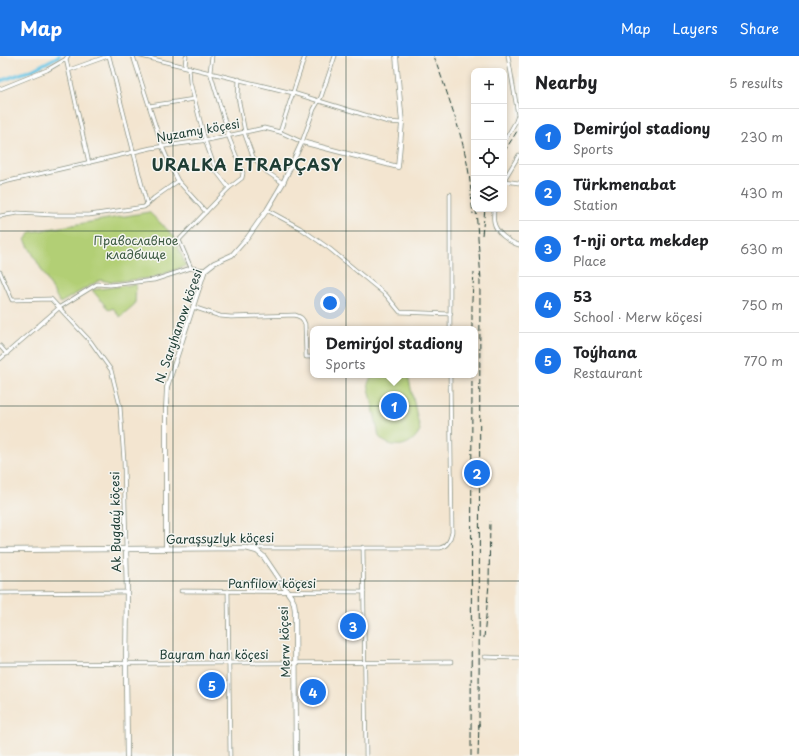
<!DOCTYPE html>
<html lang="en">
<head>
<meta charset="utf-8">
<style>
	body { margin:0; font-family:"Playpen Sans",sans-serif; background:#f2f2f2; color:#202124 }
	.controls { position:absolute; right:12px; top:12px; display:grid; overflow:hidden; border-radius:8px; box-shadow:0 2px 6px #0003 }
	.controls button { width:36px; height:36px; display:grid; place-items:center; padding:0; border:0; border-bottom:1px solid #e0e0e0; background:#fff; color:#202124; font:20px sans-serif }
	.you { position:absolute; left:330px; top:247px; width:14px; height:14px; margin:-10px; border:3px solid #fff; border-radius:50%; background:#1a73e8; box-shadow:0 0 0 6px #1a73e833 }
	.badge { display:grid; place-items:center; width:26px; height:26px; border-radius:50%; background:#1a73e8; color:#fff; font-size:13px; font-weight:700 }
	.pin { position:absolute; translate:-50% -50%; border:2px solid #fff; box-shadow:0 1px 4px #0006 }
	.popup { position:absolute; left:310px; top:270px; width:168px; height:52px; box-sizing:border-box; display:grid; place-content:center; border-radius:8px; background:#fff; filter:drop-shadow(0 1px 3px #0005); font-size:13px; white-space:nowrap; color:#757577 }
	.popup b { font-size:15px; color:#202124 }
	.popup::after { content:''; position:absolute; left:50%; top:100%; margin-left:-8px; border:8px solid transparent; border-top-color:#fff }
	.list { margin:0; padding:0; list-style:none }
	h2 { display:flex; justify-content:space-between; align-items:center; height:52px; margin:0; padding:0 16px; font-size:17px }
	h2 small { font-size:13px; font-weight:400; color:#757577 }
	.list li { display:grid; grid-template-columns:26px 1fr auto; gap:12px; align-items:center; box-sizing:border-box; height:56px; padding:0 16px; border-top:1px solid #e0e0e0 }
	.list b { display:block; font-size:15px; white-space:nowrap }
	.list p { margin:0; font-size:13px; white-space:nowrap; color:#757577 }
	.list em { font-size:13px; font-style:normal; color:#757577 }
	.icon { flex:none; width:22px; height:22px; fill:none; stroke:currentColor; stroke-width:2; stroke-linecap:round; stroke-linejoin:round }
	.map { position:relative; flex:none; width:519px; height:700px; overflow:hidden }
	header { display:flex; align-items:center; gap:24px; box-sizing:border-box; height:56px; padding:0 20px; background:#1a73e8; color:#fff }
	header strong { font-size:19px }
	nav { display:flex; gap:22px; margin-inline-start:auto; font-size:14px }
	main { display:flex }
	aside { flex:1; background:#fff }
	.map>svg:first-child { display:block }
</style>
</head>
<body>
<header>
<strong>Map</strong>
<nav><a>Map</a><a>Layers</a><a>Share</a></nav>
</header>
<main>
<div class="map">
<svg width="519" height="700" viewBox="0 0 519 700">
	<rect width="100%" height="100%" fill="#f6f6f2"/>
	<filter id="ink" filterUnits="userSpaceOnUse"><feTurbulence type="fractalNoise" baseFrequency=".025" numOctaves="2"/><feDisplacementMap in="SourceGraphic" scale="8" xChannelSelector="R" yChannelSelector="G"/><feConvolveMatrix kernelMatrix="1 2 1 2 8 2 1 2 1" color-interpolation-filters="sRGB"/></filter>
	<filter id="wash" filterUnits="userSpaceOnUse"><feTurbulence type="fractalNoise" baseFrequency=".012" numOctaves="4" result="noise"/><feDisplacementMap in="SourceGraphic" scale="16" xChannelSelector="R" yChannelSelector="G"/><feGaussianBlur stdDeviation="0.9" result="paint"/><feColorMatrix in="noise" values="0 0 0 0 0 0 0 0 0 0 0 0 0 0 0 0 0 1.4 0 .05"/><feComposite in="paint" operator="in"/></filter>
	<g filter="url(#wash)">
		<rect width="100%" height="100%" fill="#f3e5d0"/>
		<g fill="#b2cf75" stroke="#688654">
			<polygon points="149,156 174,180 186,210 152,222 110,226 100,224 60,247 25,184 31,176"/>
			<polygon points="136,228 135,248 120,261 113,252 109,254 92,234"/>
			<path d="M373,319H408L420,374C412,391 392,395 379,381L368,327Z"/>
		</g>
		<g fill="none" stroke-linecap="round" stroke-linejoin="round">
			<polyline stroke="#67c5e5" stroke-width="3.5" points="0,25 32,14 59,0"/>
		</g>
	</g>
	<g filter="url(#ink)">
		<g fill="none" stroke-linecap="round" stroke-linejoin="round">
			<defs>
				<g id="street">
					<polyline points="109,0 147,149"/>
					<polyline points="133,0 162,90 171,111 178,125 206,156"/>
					<polyline points="141,0 293,37 388,66 402,67"/>
					<polyline points="212,0 210,16 229,79"/>
					<polyline points="66,3 89,107"/>
					<polyline points="185,10 186,0"/>
					<polyline points="189,11 190,26 205,84 216,115 229,132 179,184 191,212"/>
					<polyline points="69,14 108,0"/>
					<polyline points="239,23 238,41 245,76"/>
					<polyline points="0,33 47,14 66,3 67,1 68,0"/>
					<polyline points="149,50 194,43"/>
					<polyline points="244,76 253,101 267,116 283,127"/>
					<polyline points="280,76 305,0"/>
					<polyline points="228,79 243,117 242,122 229,132"/>
					<polyline points="504,86 516,65 518,59 508,0"/>
					<polyline points="504,124 519,99"/>
					<polyline points="504,125 519,127"/>
					<polyline points="0,127 151,92 208,84 264,72 280,76 302,86 314,53 321,41 335,0"/>
					<path d="M494,153C494,157 493,162 494,166C496,177 509,186 519,189"/>
					<polyline points="267,154 300,172 330,193 386,239 400,256 451,258"/>
					<polyline points="0,160 18,157 53,159 89,159 144,151 154,142 178,125"/>
					<polyline points="0,216 12,244 51,243 91,286 111,314 120,350 124,405 126,493"/>
					<path d="M193,251L220,260L231,261L295,259C301,261 303,262 305,268L306,301H313"/>
					<polyline points="450,273 450,138"/>
					<polyline points="0,290 7,298"/>
					<polyline points="0,303 60,251 97,228 110,229 154,224 191,212 205,214"/>
					<polyline points="363,491 366,700"/>
					<path d="M249,492H440C448,490 450,484 452,476L450,319"/>
					<polyline points="181,535 364,536"/>
					<polyline points="228,535 230,700"/>
					<polyline points="0,537 127,536"/>
					<polyline points="485,601 519,602"/>
					<polyline points="0,608 451,606"/>
				</g>
				<polyline id="secondary" points="166,493 166,351 167,331 205,214 214,207 232,199 248,181 267,154 283,127 302,86 398,111 402,67 396,0"/>
				<g id="primary">
					<polyline points="126,493 127,536 126,612 127,700"/>
					<polyline points="0,494 246,492 257,495 264,501 291,541 294,547 295,554 296,700"/>
				</g>
			</defs>
			<use href="#street" stroke="#899182" stroke-width="4.5"/>
			<use href="#secondary" stroke="#899182" stroke-width="5.5"/>
			<use href="#primary" stroke="#899182" stroke-width="6"/>
			<use href="#street" stroke="#fff" stroke-width="3"/>
			<use href="#secondary" stroke="#fff" stroke-width="4"/>
			<use href="#primary" stroke="#fff" stroke-width="4.5"/>
			<g stroke="#1f3d34" stroke-width="1" stroke-dasharray="6 3" stroke-linecap="butt">
				<path d="M434,0C447,37 461,74 468,112C471,128 471,143 473,158"/>
				<polyline points="504,96 519,72"/>
				<polyline points="476,153 481,224"/>
				<polyline points="482,179 485,153"/>
				<polyline points="472,273 472,243 474,217"/>
				<polyline points="484,582 489,528 490,465"/>
				<polyline points="479,671 480,218"/>
				<polyline points="471,700 472,319"/>
				<polyline points="478,700 479,666"/>
			</g>
		</g>
	</g>
	<path fill="none" stroke="#1f3d34" stroke-width="1" stroke-opacity="0.55" d="M173,0V700M346,0V700M0,175H519M0,350H519M0,525H519"/>
	<g text-anchor="middle" dominant-baseline="central" stroke-width="3" stroke-linejoin="round" paint-order="stroke">
		<g font-size="12" fill="#1f3d34" stroke="#f6f6f2">
			<text transform="translate(198 74) rotate(-10)">Nyzamy köçesi</text>
			<text transform="translate(178 270) rotate(-71)">N. Saryhanow köçesi</text>
			<text transform="translate(115 466) rotate(-91)">Ak Bugdaý köçesi</text>
			<text transform="translate(220 482) rotate(-1)">Garaşsyzlyk köçesi</text>
			<text x="272" y="527">Panfilow köçesi</text>
			<text transform="translate(284 586) rotate(-92)">Merw köçesi</text>
			<text x="214" y="598">Bayram han köçesi</text>
		</g>
		<g font-size="12" fill="#3c5a41" stroke="#f6f6f2">
			<text x="136" y="184">Православное<tspan x="136" dy="14">кладбище</tspan></text>
		</g>
		<g font-size="16" font-weight="bold" letter-spacing="1" fill="#1f3d34" stroke="#f6f6f2">
			<text x="247" y="108">URALKA ETRAPÇASY</text>
		</g>
	</g>
</svg>
<div class="controls">
<button>+</button>
<button>−</button>
<button><svg class="icon" aria-label="locate" viewBox="0 0 24 24"><circle cx="12" cy="12" r="6"/><path d="M12 2v4M12 18v4M2 12h4M18 12h4"/></svg></button>
<button><svg class="icon" aria-label="layers" viewBox="0 0 24 24"><path d="M12 4l9 5-9 5-9-5zM3 14l9 5 9-5"/></svg></button>
</div>
<div class="you"></div>
<div class="pin badge" style="left:394px;top:350px">1</div>
<div class="popup"><b>Demirýol stadiony</b>Sports</div>
<div class="pin badge" style="left:477px;top:417px">2</div>
<div class="pin badge" style="left:353px;top:570px">3</div>
<div class="pin badge" style="left:313px;top:636px">4</div>
<div class="pin badge" style="left:212px;top:629px">5</div>
</div>
<aside>
<h2>Nearby<small>5 results</small></h2>
<ul class="list">
<li><span class="badge">1</span><div><b>Demirýol stadiony</b><p>Sports</p></div><em>230 m</em></li>
<li><span class="badge">2</span><div><b>Türkmenabat</b><p>Station</p></div><em>430 m</em></li>
<li><span class="badge">3</span><div><b>1-nji orta mekdep</b><p>Place</p></div><em>630 m</em></li>
<li><span class="badge">4</span><div><b>53</b><p>School · Merw köçesi</p></div><em>750 m</em></li>
<li><span class="badge">5</span><div><b>Toýhana</b><p>Restaurant</p></div><em>770 m</em></li>
</ul>
</aside>
</main>
</body>
</html>
